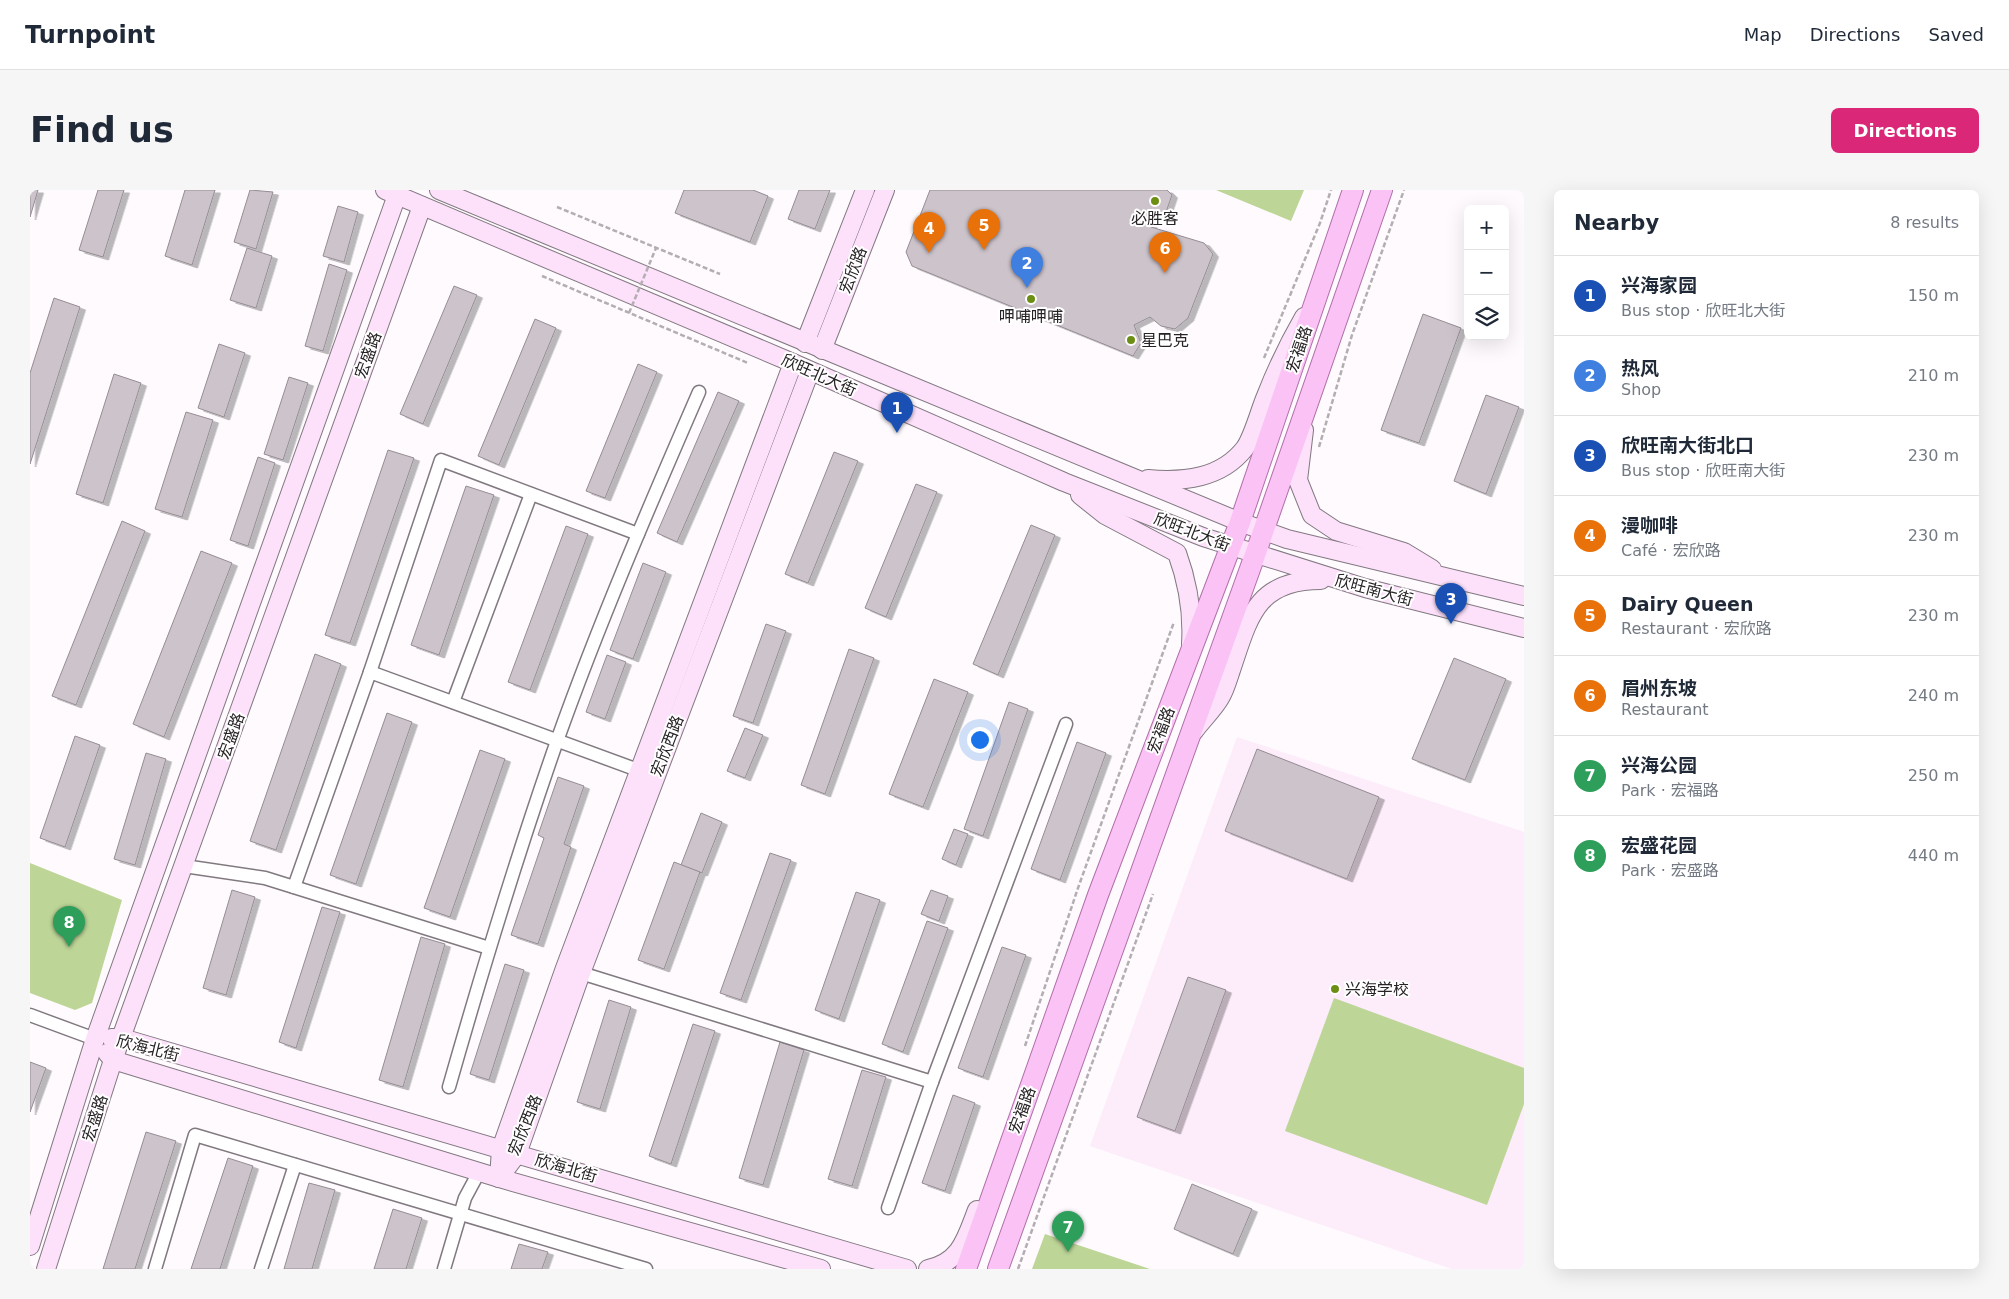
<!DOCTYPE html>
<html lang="en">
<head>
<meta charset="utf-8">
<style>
	body { margin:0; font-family:"DejaVu Sans","Noto Sans SC",sans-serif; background:#f6f6f7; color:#1f2937 }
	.controls { position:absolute; right:15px; top:15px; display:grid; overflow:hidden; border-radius:8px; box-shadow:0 5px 20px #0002 }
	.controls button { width:45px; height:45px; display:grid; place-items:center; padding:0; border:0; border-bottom:1px solid #e0e1e3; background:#fff; color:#1f2937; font:25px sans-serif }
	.you { position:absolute; left:949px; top:549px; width:18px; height:18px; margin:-12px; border:4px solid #fff; border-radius:50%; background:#1a73e8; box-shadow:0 0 0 8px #1a73e833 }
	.badge { display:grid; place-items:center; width:32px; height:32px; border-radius:50%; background:#db2777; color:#fff; font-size:16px; font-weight:700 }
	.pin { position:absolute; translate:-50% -41px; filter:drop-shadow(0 1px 2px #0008) }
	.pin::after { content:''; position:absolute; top:26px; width:18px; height:15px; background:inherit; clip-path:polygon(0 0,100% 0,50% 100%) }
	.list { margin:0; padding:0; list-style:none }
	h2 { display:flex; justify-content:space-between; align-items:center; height:65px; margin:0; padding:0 20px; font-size:21px }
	h2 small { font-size:16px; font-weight:400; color:#747a83 }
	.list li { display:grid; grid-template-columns:32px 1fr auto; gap:15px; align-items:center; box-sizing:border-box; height:80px; padding:0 20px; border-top:1px solid #e0e1e3 }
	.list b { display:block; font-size:19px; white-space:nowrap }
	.list p { margin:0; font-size:16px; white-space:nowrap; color:#747a83 }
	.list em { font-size:16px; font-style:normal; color:#747a83 }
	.icon { flex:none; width:28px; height:28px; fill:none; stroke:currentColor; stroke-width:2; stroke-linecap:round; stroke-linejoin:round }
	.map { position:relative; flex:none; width:1494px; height:1079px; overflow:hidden; border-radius:8px }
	header { display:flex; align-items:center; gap:30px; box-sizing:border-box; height:70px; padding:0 25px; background:#fff; border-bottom:1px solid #e0e1e3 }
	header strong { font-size:24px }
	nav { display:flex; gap:28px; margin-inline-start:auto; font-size:18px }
	.intro { display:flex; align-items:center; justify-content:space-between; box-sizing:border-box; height:120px; padding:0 30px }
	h1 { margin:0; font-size:35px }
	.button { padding:12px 22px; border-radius:8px; background:#db2777; color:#fff; font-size:18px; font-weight:700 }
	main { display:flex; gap:30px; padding:0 30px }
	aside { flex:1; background:#fff; border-radius:8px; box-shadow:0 5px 20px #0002 }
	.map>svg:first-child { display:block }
</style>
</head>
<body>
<header>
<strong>Turnpoint</strong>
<nav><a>Map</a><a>Directions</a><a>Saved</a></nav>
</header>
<div class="intro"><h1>Find us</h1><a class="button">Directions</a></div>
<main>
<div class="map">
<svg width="1494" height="1079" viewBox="0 0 1494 1079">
	<defs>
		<filter id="shadow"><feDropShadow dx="5.5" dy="3" stdDeviation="0" flood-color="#0004"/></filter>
	</defs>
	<rect width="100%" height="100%" fill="#fefafd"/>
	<polygon fill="#fdecfa" points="1207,547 1494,642 1494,1079 1422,1079 1060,956"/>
	<g fill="#bdd597">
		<polygon points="1186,0 1274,0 1261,31"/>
		<polygon points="0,673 92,710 62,813 45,820 0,803"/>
		<polygon points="1304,808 1494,878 1494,914 1457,1015 1255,941"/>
		<polygon points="1015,1044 1120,1079 1002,1079"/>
	</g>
	<g fill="#cdc3cb" stroke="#958c94" filter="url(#shadow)">
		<polygon points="0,0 8,0 0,27"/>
		<polygon points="68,0 94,0 73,67 49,60"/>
		<polygon points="155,0 185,0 162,75 135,66"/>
		<polygon points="220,0 243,2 226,59 204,52"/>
		<polygon points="654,0 723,0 738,6 720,52 645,23"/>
		<polygon points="769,0 800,0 785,39 758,29"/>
		<polygon points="900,0 1137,0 1142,5 1135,25 1121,31 1121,37 1174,53 1183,64 1158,128 1145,139 1131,136 1120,127 1104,135 1111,153 1103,166 882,76 876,62"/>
		<polygon points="308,16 328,22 314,72 293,66"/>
		<polygon points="217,58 242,66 226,118 200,110"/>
		<polygon points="299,74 317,80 293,161 275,156"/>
		<polygon points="424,96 447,105 393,234 370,224"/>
		<polygon points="24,108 50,117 0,274 0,183"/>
		<polygon points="1393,124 1431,138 1389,253 1351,240"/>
		<polygon points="505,129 526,138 469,275 448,266"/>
		<polygon points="189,154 215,163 194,227 168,218"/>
		<polygon points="608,174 627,182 575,308 556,301"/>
		<polygon points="84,184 111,193 73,313 46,304"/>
		<polygon points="259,187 278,193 253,270 234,264"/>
		<polygon points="688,202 709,211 647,352 627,343"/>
		<polygon points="1456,205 1489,217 1456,304 1424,291"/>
		<polygon points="156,222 183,230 152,327 125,319"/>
		<polygon points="358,260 384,268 320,453 295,445"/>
		<polygon points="804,262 828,271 778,393 755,384"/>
		<polygon points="228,267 245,273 218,356 200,350"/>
		<polygon points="886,294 907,302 856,427 835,418"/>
		<polygon points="436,296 464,305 409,465 381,455"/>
		<polygon points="92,331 115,341 46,515 22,506"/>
		<polygon points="1001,335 1025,345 968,485 943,474"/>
		<polygon points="536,336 558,344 500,500 478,492"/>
		<polygon points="171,361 202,373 134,547 103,534"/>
		<polygon points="613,373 636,382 603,469 580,460"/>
		<polygon points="736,434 756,441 723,533 703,526"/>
		<polygon points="819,459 844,468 795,604 771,595"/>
		<polygon points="285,464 311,474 246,660 220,651"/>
		<polygon points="577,465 596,472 575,529 556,522"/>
		<polygon points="1424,468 1476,489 1435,590 1382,569"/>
		<polygon points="904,489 938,502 893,617 859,604"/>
		<polygon points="979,512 998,519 953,646 934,639"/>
		<polygon points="357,523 382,532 326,694 300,685"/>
		<polygon points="715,538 733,545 715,588 697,581"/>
		<polygon points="45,546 70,555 35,657 10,648"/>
		<polygon points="1047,552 1076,563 1030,690 1001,679"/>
		<polygon points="1227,559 1349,607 1317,689 1195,641"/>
		<polygon points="450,560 475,569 420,727 394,718"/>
		<polygon points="116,563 136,569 105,675 84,669"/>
		<polygon points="528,587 554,596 534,654 541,657 508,754 481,745 514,648 508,645"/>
		<polygon points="671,623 692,632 672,683 651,675"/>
		<polygon points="924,639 938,644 926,675 912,669"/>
		<polygon points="740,663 761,670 711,810 690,803"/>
		<polygon points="644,672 670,682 634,779 608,770"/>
		<polygon points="202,700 225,707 196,805 173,798"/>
		<polygon points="901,700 918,706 909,731 891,724"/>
		<polygon points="826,702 850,710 809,829 785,820"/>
		<polygon points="292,717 310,722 266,858 249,852"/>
		<polygon points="897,731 918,738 873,862 852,854"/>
		<polygon points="391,747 415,754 373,897 349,890"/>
		<polygon points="972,757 996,765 953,887 928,878"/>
		<polygon points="475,774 494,780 459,890 440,884"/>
		<polygon points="1158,787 1196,800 1145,941 1107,927"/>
		<polygon points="579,810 601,817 570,919 547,912"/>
		<polygon points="663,834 685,841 641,974 619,966"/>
		<polygon points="750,852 774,860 733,995 709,988"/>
		<polygon points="0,872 16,878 0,922"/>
		<polygon points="832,880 856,887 822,996 798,989"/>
		<polygon points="923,905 945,913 915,1001 892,993"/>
		<polygon points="116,942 146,951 105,1079 73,1079"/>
		<polygon points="198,968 223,976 190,1079 161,1079"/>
		<polygon points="279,993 305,1000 282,1079 254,1079"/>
		<polygon points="1162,994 1222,1019 1203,1064 1144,1039"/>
		<polygon points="363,1019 392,1028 376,1079 344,1079"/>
		<polygon points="489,1054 518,1062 512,1079 481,1079"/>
	</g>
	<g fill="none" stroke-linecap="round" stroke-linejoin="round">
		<defs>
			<g id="street">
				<polyline points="340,482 411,270 608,344"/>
				<polyline points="423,512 501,304"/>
				<polyline points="154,676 235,688 459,758"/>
				<polyline points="264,697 340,482 616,583"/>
				<polyline points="551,783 902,892 1036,534"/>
				<polyline points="0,825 65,849"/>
				<path d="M419,897C452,781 487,665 527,551C569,433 619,317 669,202"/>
				<polyline points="858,1018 902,892"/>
				<polyline points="125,1079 165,945 616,1079"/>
				<polyline points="231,1079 265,975"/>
				<polyline points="414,1079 435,1008 449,982"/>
			</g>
			<g id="secondary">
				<polyline points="355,0 763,173 1034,292 1173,347 1335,398 1494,438"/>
				<polyline points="409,0 1210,332 1257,349 1494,406"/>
				<polyline points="775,153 835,0"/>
				<polyline points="792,160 855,0"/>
				<polyline points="1274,240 1268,290 1282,325 1306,341 1374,362 1402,379"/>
				<path d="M1118,289C1153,292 1191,289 1215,258C1223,247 1230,220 1236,206C1247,178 1259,153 1274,127"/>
				<path d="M1050,305L1075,325L1147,363C1158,393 1163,422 1161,454"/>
				<path d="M1164,541C1172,530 1183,520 1190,508C1195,500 1198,489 1201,480C1219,427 1226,390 1291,390"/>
				<polyline points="81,848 92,848 877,1079"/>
				<polyline points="77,863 83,870 469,988 791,1079"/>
				<polyline points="469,988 471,959 535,778 763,173"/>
				<polyline points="469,988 487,964 551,783 780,181"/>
				<polyline points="0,1056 65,849 367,5"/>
				<polyline points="16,1079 83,870 392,16"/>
				<path d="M898,1079C931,1072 936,1048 947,1020"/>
			</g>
			<g id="primary">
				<polyline points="936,1079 1068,705 1210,332 1323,0"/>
				<polyline points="968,1079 1225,365 1352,0"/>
			</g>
		</defs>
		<use href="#street" stroke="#817980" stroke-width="15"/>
		<use href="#secondary" stroke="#817980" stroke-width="20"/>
		<use href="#primary" stroke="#af70a9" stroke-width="22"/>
		<g stroke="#b2aeb1" stroke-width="2.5" stroke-dasharray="5 2.5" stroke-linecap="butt">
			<polyline points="527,17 690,84"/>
			<polyline points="512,86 718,173"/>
			<polyline points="1234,168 1290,33 1301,0"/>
			<polyline points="1289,257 1322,145 1374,0"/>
			<polyline points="995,856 1048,698 1144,432"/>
			<polyline points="988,1079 1123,704"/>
		</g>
		<use href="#street" stroke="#fff" stroke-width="12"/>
		<use href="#secondary" stroke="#fde0fa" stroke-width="18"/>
		<use href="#primary" stroke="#fbc2f5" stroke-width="20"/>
		<polyline stroke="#b2aeb1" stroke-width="2.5" stroke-dasharray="5 2.5" stroke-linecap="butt" points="599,123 626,58"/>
	</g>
	<g fill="#6c8e14" stroke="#fff" stroke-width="2">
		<circle cx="1125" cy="11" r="5"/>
		<circle cx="1001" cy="109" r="5"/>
		<circle cx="1101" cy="150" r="5"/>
		<circle cx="1305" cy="799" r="5"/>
	</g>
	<g text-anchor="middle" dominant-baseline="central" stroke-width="4" stroke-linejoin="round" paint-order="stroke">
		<g font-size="16" fill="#272326" stroke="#fff">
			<text x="1125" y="28">必胜客</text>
			<text x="1001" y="126">呷哺呷哺</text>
			<text x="1111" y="150" text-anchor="start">星巴克</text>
			<text x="1315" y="799" text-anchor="start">兴海学校</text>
		</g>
		<g font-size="16" fill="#272326" stroke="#fff">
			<text transform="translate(823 80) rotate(-69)">宏欣路</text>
			<text transform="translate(1269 159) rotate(-71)">宏福路</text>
			<text transform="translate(338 165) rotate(-70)">宏盛路</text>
			<text transform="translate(789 185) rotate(24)">欣旺北大街</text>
			<text transform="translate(1162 342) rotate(21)">欣旺北大街</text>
			<text transform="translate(1344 400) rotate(15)">欣旺南大街</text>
			<text transform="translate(1131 540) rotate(-69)">宏福路</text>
			<text transform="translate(201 546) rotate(-70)">宏盛路</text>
			<text transform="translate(637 556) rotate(-69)">宏欣西路</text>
			<text transform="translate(118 858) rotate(14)">欣海北街</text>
			<text transform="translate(992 920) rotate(-70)">宏福路</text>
			<text transform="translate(65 928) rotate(-72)">宏盛路</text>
			<text transform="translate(495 935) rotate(-68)">宏欣西路</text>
			<text transform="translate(536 978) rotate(16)">欣海北街</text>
		</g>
	</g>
</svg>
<div class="controls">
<button>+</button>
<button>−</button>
<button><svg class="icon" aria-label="layers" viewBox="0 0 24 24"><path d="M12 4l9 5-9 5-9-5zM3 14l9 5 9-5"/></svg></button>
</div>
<div class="you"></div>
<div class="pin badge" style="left:867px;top:243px;background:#1a4fb4">1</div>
<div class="pin badge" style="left:997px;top:98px;background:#3f7fe0">2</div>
<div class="pin badge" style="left:1421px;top:434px;background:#1a4fb4">3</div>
<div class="pin badge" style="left:899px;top:63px;background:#e8710a">4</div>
<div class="pin badge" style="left:954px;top:60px;background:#e8710a">5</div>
<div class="pin badge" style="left:1135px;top:83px;background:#e8710a">6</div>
<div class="pin badge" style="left:1038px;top:1062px;background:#2e9e5b">7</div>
<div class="pin badge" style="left:39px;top:757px;background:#2e9e5b">8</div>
</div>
<aside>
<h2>Nearby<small>8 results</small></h2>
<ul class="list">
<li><span class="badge" style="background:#1a4fb4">1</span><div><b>兴海家园</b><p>Bus stop · 欣旺北大街</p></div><em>150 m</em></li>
<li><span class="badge" style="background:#3f7fe0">2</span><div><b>热风</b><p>Shop</p></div><em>210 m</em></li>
<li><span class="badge" style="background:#1a4fb4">3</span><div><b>欣旺南大街北口</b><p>Bus stop · 欣旺南大街</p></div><em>230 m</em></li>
<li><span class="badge" style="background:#e8710a">4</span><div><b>漫咖啡</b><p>Café · 宏欣路</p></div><em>230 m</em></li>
<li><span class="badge" style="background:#e8710a">5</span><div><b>Dairy Queen</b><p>Restaurant · 宏欣路</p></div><em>230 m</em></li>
<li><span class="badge" style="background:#e8710a">6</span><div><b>眉州东坡</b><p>Restaurant</p></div><em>240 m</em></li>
<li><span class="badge" style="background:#2e9e5b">7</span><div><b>兴海公园</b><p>Park · 宏福路</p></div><em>250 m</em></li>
<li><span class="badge" style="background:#2e9e5b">8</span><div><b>宏盛花园</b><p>Park · 宏盛路</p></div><em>440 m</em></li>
</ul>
</aside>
</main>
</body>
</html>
